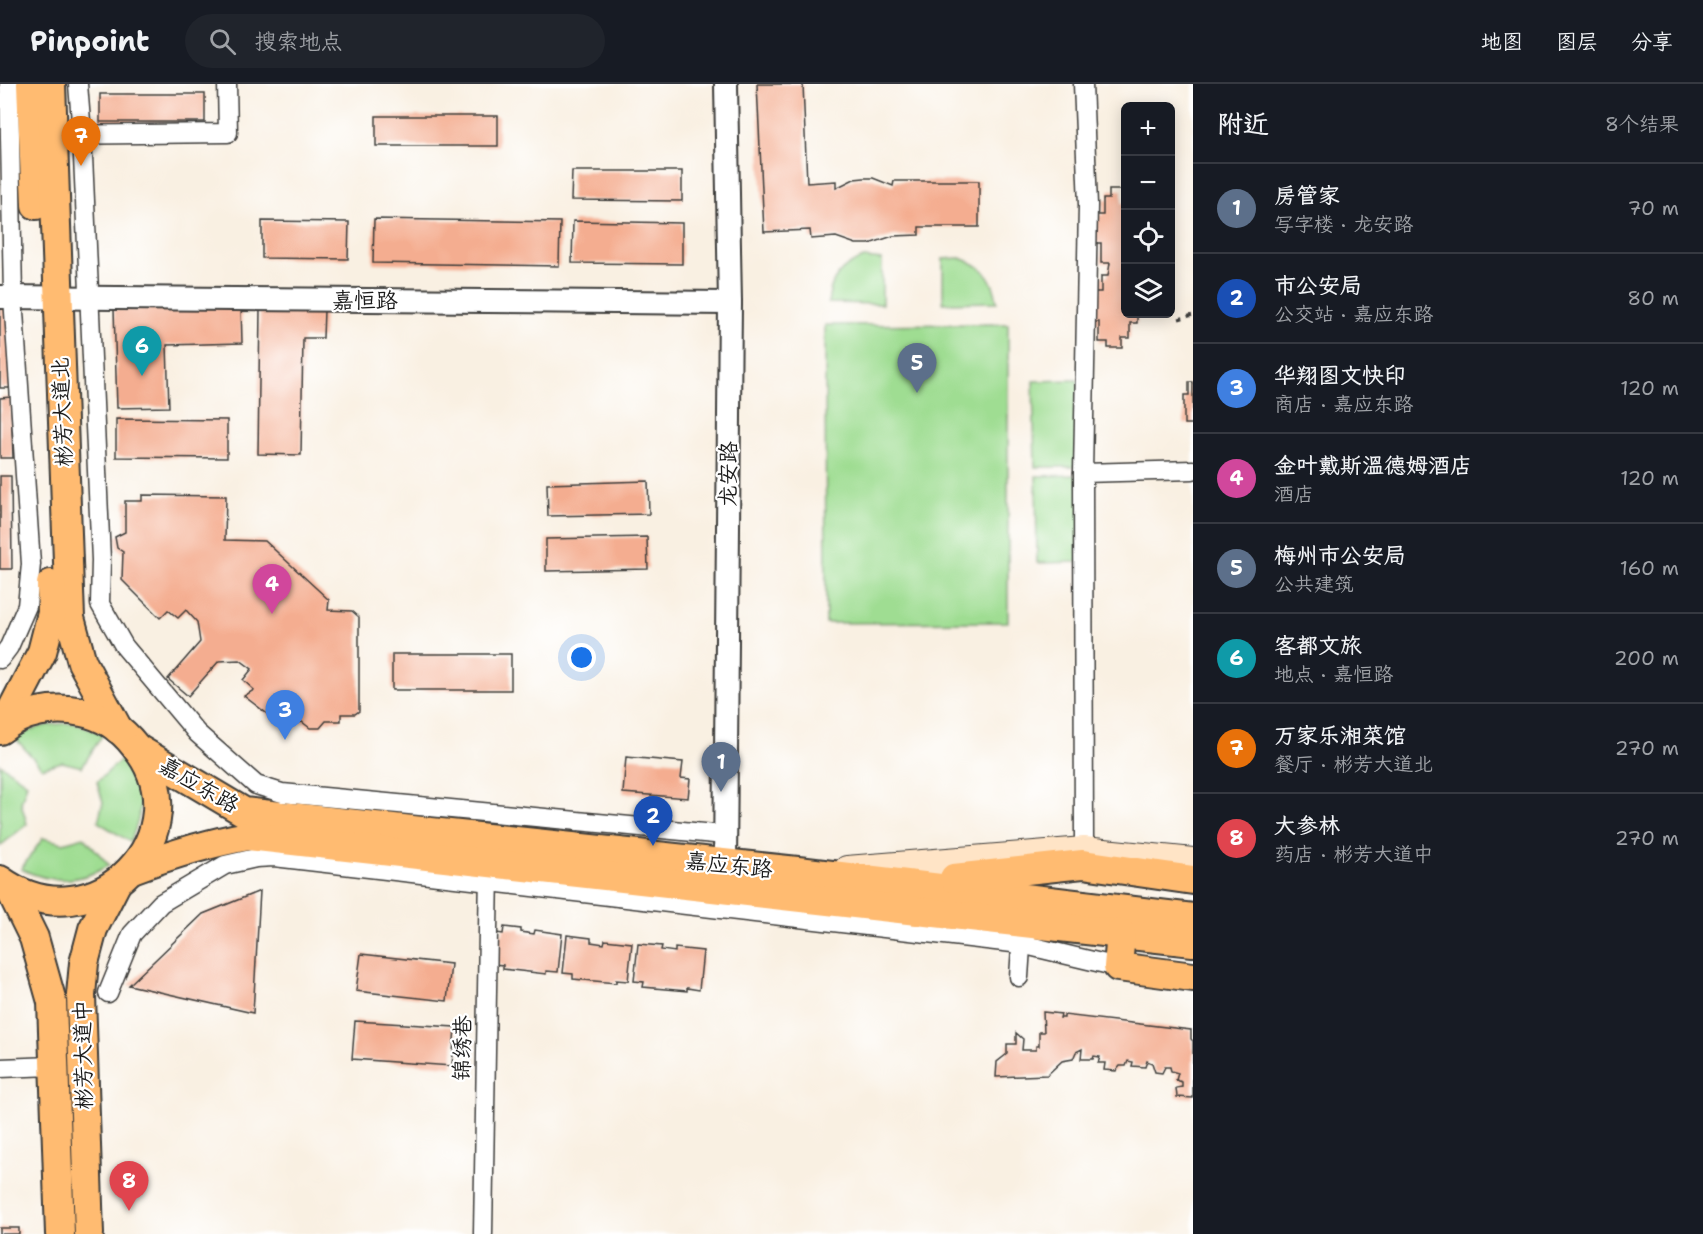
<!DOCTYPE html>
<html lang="zh">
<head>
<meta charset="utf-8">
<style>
	body { margin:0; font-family:"Shantell Sans","LXGW WenKai TC",sans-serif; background:#20242c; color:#f1f3f6 }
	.controls { position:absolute; right:18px; top:18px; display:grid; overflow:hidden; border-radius:9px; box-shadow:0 3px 15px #0003 }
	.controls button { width:54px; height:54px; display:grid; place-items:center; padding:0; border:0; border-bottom:2px solid #363941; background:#171b24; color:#f1f3f6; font:30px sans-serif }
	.you { position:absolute; left:582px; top:574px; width:21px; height:21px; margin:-15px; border:4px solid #fff; border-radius:50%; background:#1a73e8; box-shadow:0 0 0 9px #1a73e833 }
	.badge { display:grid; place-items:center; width:39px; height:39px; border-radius:50%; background:#d690ce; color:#fff; font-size:20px; font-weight:700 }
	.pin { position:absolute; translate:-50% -50px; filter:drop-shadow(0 2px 3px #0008) }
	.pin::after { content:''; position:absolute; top:32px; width:21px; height:18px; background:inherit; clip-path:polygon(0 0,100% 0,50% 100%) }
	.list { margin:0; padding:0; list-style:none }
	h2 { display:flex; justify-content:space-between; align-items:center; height:78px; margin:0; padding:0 24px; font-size:26px }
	h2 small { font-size:20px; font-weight:400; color:#9ea1a6 }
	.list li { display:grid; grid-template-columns:39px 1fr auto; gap:18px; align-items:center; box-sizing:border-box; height:90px; padding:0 24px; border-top:2px solid #363941 }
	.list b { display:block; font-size:22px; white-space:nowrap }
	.list p { margin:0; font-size:20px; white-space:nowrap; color:#9ea1a6 }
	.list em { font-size:20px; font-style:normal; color:#9ea1a6 }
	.icon { flex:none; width:33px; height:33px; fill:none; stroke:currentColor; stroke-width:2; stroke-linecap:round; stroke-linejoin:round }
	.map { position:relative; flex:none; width:1193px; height:1150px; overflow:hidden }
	header { display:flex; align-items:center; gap:36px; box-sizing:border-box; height:84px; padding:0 30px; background:#171b24; border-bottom:2px solid #363941 }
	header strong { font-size:28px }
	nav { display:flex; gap:33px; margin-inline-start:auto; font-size:21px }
	.search { width:420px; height:54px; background:#20242c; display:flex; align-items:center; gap:15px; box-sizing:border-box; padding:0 21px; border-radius:33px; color:#9ea1a6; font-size:22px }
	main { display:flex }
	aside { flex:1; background:#171b24 }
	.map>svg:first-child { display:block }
</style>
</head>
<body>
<header>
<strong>Pinpoint</strong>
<div class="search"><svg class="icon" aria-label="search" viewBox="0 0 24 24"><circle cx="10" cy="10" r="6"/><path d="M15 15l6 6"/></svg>搜索地点</div>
<nav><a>地图</a><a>图层</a><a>分享</a></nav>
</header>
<main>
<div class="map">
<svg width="1193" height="1150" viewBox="0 0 1193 1150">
	<rect width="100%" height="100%" fill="#fff"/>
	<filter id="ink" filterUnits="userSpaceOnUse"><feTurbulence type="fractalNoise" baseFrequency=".0167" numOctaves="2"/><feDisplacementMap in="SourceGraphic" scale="12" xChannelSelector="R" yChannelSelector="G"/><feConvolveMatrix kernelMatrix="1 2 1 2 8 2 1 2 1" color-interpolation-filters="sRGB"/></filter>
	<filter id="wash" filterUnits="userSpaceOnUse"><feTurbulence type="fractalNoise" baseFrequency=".008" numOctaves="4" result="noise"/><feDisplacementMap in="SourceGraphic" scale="24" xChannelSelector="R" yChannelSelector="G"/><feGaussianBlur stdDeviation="1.35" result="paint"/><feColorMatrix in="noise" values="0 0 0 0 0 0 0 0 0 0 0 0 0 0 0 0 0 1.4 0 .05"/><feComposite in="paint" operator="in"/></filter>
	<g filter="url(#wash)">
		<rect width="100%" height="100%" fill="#f9f0e2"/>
		<g fill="#9fdd92" stroke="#5e7c57" stroke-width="1.5">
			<path d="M864,174L882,176V220L828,219C830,195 841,182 864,174Z"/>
			<path d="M960,174C983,181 994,194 997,218L943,219V175Z"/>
			<polygon points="1008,240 1008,538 826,539 825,241"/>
			<polygon points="1078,296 1080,383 1035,383 1033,297"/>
			<polygon points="1081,391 1083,478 1037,479 1036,392"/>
			<path d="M74,639L103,650L82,683L62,678L42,684L15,654C37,641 50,640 74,639Z"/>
			<path d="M126,671C144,702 145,725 130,758L98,738L103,718L97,698Z"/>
			<polygon points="0,680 27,699 21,719 27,740 0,762"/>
			<path d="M84,753L109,781C80,799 52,800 21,785L43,754L63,759Z"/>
		</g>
		<g id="blocks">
			<g fill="#f4ad90">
				<polygon points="757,0 803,0 807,99 836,97 836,104 854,95 864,94 873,94 893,102 894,97 979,97 979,143 919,143 919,151 893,152 869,160 856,160 836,153 811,155 810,146 764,148"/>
				<rect x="100" y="10" width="105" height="28"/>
				<rect x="376" y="32" width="122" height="30"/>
				<polygon points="572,87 682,87 682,117 571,116"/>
				<polygon points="1109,106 1122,106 1122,119 1126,119 1126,203 1124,203 1126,230 1137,230 1137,239 1130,239 1130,254 1122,254 1122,264 1108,264 1108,258 1099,258 1099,238 1092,238 1093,208 1101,208 1101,192 1108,192 1110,179 1101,179 1101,159 1094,159 1095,131 1103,131 1103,115 1109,115"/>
				<polygon points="374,135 560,138 559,182 373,179"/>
				<polygon points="262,137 349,138 348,175 262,174"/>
				<polygon points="573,137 682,139 682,180 572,179"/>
				<polygon points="0,220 11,220 12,304 0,304"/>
				<polygon points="241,222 242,259 167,261 169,323 117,324 114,225"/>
				<polygon points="260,225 324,226 323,254 303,254 301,371 258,370"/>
				<polygon points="1189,298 1193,298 1193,340 1184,340 1184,311 1189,311"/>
				<polygon points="11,313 13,374 0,374 0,314"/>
				<polygon points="116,335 227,336 227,374 116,373"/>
				<polygon points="0,392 11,392 12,485 0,485"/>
				<polygon points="648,397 649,430 548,432 547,400"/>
				<polygon points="142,411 226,412 225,456 265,457 329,516 328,526 352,527 359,533 359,627 355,630 341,630 341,637 326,637 320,644 310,644 302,638 279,639 244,612 254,606 243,596 252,585 240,576 219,577 188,612 168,595 200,558 197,538 186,526 178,534 168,526 160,534 122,496 123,468 117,464 115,453 125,448 125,417 142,417"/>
				<polygon points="647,453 648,485 546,487 546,455"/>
				<rect x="392" y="570" width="119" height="36"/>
				<polygon points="626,673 683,678 681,694 690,695 688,714 623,709"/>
				<polygon points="260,807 253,929 129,901 203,830"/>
				<polygon points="504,843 521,845 521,848 534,850 535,846 562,850 558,888 546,887 546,890 503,885 503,881 493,880 497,849 503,850"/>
				<polygon points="567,851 591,854 591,858 604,860 605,856 632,859 628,897 616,896 616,899 573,895 573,890 563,889"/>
				<polygon points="638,860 662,862 661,866 675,868 675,864 703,867 699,906 687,904 687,907 643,903 644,898 634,897"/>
				<polygon points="361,870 451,880 447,917 356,907"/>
				<polygon points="1043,928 1061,930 1060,934 1064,934 1064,931 1191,946 1191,955 1193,957 1193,1014 1177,1013 1176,1004 1182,1003 1182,998 1176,996 1178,989 1171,987 1170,983 1165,983 1162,989 1155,988 1152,979 1147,977 1145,983 1132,982 1133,978 1128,977 1126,982 1120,982 1116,987 1104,986 1105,979 1098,979 1100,973 1094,972 1093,975 1081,975 1082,965 1076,968 1073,975 1062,977 1047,991 996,993 997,978 1007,970 1007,960 1016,960 1016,949 1023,955 1022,966 1036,966 1036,962 1039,962 1039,948 1044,948"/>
				<polygon points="355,937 455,943 452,982 352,975"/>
				<rect x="0" y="1144" width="19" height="6"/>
			</g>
		</g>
	</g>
	<g filter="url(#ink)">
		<use href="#blocks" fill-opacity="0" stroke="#3d3c3a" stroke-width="1.5"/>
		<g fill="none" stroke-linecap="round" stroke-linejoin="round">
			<defs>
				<g id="minor">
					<polyline points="78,0 82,50 101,476 100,520 124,562 197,649 256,701 282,709 725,751"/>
					<polyline points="1083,0 1088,121 1083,389 1084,766"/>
					<polyline points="53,51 228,49 227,0"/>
					<polyline points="1083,389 1193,386"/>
					<polyline points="0,575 9,563 27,522 31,480 13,213 9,0"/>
					<polyline points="1019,893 1022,848"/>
					<polyline points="108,909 132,850 161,819 225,781 256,774 274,773 1021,860 1118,883"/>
					<polyline points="0,984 54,982"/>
					<polyline points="483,1150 489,786"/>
				</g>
				<g id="tertiary">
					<polyline points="0,213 730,219"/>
					<polyline points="725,781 730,219 726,0"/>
				</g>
				<polyline id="secondary" points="847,785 1084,766 1193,777"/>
				<g id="primary">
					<polyline points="31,0 36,121"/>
					<polyline points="51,0 70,534 82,578 118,645"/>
					<polyline points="3,643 42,568 52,529 51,500"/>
					<path d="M0,646C23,627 54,622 82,628C103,632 122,645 135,662C205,746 96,865 0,796"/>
					<polyline points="138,665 244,728 807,788 1193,834"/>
					<path d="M132,785C170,771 208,759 248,752L1193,858"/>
					<polyline points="954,794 1083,780 1193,796"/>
					<polyline points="9,803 34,854 52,918 60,1150"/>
					<polyline points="1121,849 1118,883 1193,893"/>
					<polyline points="89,1150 81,911 84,879 93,845 117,798"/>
				</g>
			</defs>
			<use href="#minor" stroke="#3d3c3a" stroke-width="21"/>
			<use href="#tertiary" stroke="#3d3c3a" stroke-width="26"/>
			<use href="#secondary" stroke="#3d3c3a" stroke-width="28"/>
			<use href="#primary" stroke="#3d3c3a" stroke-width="32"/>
			<polyline stroke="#3d3c3a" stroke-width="3" stroke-dasharray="4.5 4.5" stroke-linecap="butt" points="1179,235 1193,231"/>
			<use href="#minor" stroke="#fff" stroke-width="18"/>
			<use href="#tertiary" stroke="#fff" stroke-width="22"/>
			<use href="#secondary" stroke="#ffe4c6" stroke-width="26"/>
			<use href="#primary" stroke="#ffbb71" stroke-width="28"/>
		</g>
	</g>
	<g text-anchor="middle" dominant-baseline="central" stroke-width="4.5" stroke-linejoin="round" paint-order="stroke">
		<g font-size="22" fill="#1c1c1c" stroke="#fff">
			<text x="365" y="216">嘉恒路</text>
			<text transform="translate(62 328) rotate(-92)">彬芳大道北</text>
			<text transform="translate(728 390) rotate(-89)">龙安路</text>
			<text transform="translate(199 701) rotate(30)">嘉应东路</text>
			<text transform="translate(729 781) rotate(6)">嘉应东路</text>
			<text transform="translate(462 964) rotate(-89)">锦绣巷</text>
			<text transform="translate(83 971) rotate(-91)">彬芳大道中</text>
		</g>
	</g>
</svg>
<div class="controls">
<button>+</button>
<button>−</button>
<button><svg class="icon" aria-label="locate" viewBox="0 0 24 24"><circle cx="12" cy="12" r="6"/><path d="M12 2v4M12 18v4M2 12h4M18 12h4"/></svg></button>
<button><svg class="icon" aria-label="layers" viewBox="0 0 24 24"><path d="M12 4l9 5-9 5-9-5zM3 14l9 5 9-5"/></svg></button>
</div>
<div class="you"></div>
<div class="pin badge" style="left:721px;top:708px;background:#5c6f8a">1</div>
<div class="pin badge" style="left:653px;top:762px;background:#1a4fb4">2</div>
<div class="pin badge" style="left:285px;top:656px;background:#3f7fe0">3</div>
<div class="pin badge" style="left:272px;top:530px;background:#d1479c">4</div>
<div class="pin badge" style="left:917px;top:309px;background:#5c6f8a">5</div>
<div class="pin badge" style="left:142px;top:292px;background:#0f9aa8">6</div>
<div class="pin badge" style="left:81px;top:82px;background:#e8710a">7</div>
<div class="pin badge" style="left:129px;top:1127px;background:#e0444e">8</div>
</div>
<aside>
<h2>附近<small>8个结果</small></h2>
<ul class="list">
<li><span class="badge" style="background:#5c6f8a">1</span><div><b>房管家</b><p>写字楼 · 龙安路</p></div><em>70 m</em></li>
<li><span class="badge" style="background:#1a4fb4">2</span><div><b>市公安局</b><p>公交站 · 嘉应东路</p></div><em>80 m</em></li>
<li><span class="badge" style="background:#3f7fe0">3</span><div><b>华翔图文快印</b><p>商店 · 嘉应东路</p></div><em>120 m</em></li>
<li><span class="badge" style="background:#d1479c">4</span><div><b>金叶戴斯温德姆酒店</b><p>酒店</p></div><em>120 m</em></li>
<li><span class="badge" style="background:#5c6f8a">5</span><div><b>梅州市公安局</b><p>公共建筑</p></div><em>160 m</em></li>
<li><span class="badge" style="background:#0f9aa8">6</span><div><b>客都文旅</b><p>地点 · 嘉恒路</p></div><em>200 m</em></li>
<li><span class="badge" style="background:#e8710a">7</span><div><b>万家乐湘菜馆</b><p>餐厅 · 彬芳大道北</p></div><em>270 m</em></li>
<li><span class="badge" style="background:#e0444e">8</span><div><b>大参林</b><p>药店 · 彬芳大道中</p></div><em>270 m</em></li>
</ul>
</aside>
</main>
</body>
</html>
